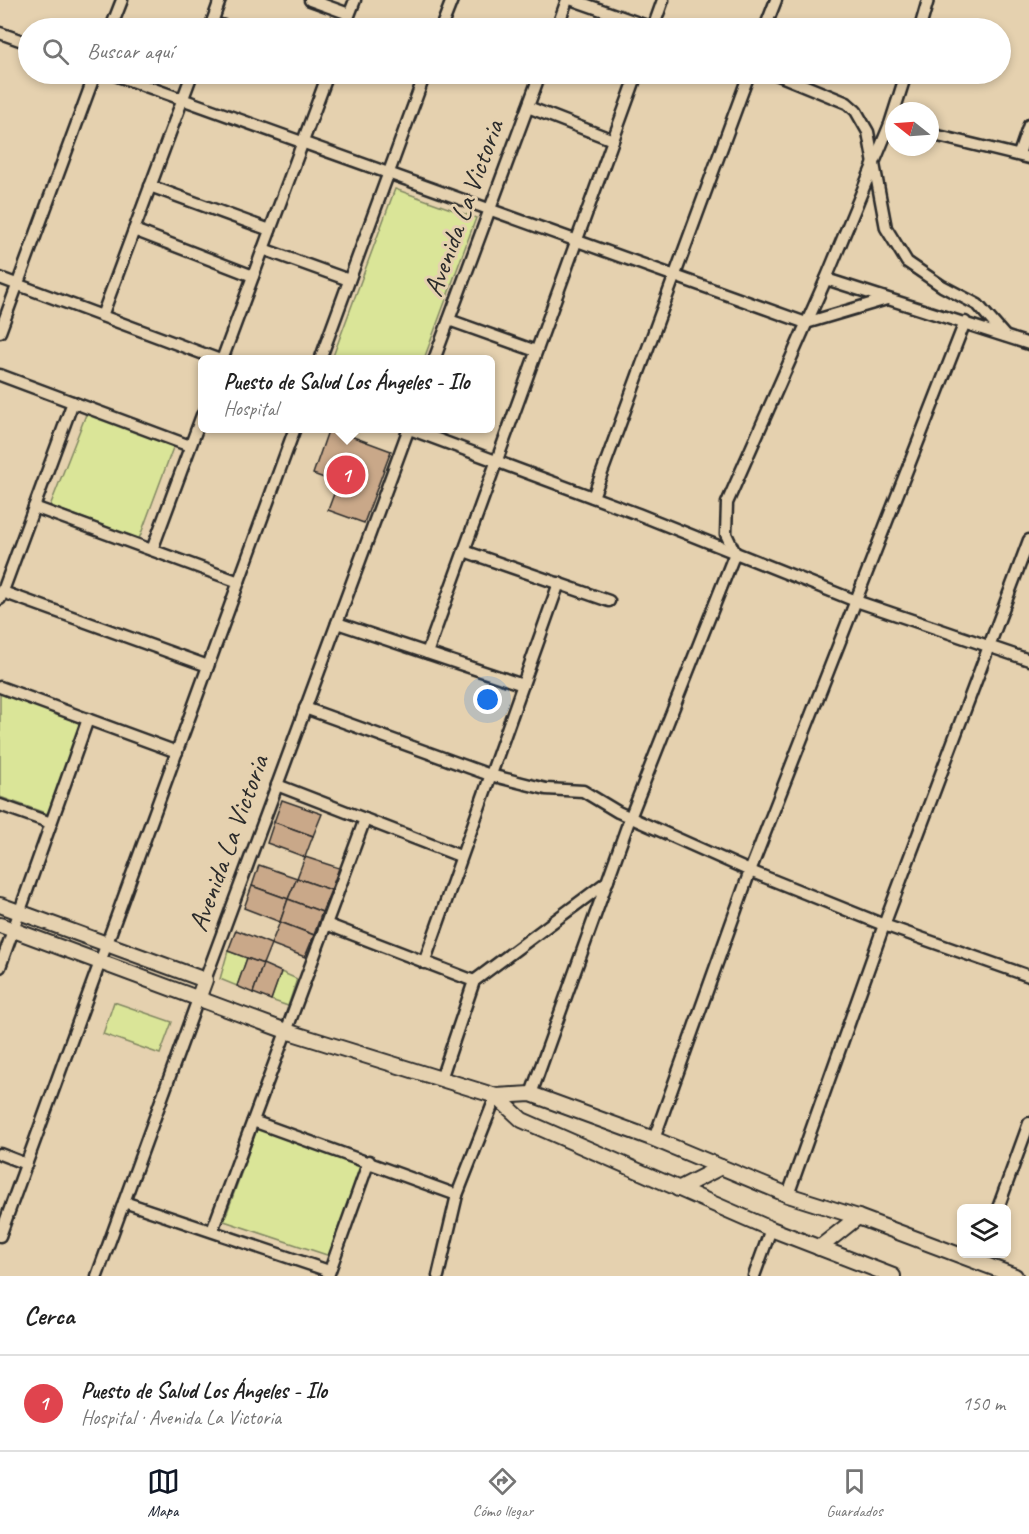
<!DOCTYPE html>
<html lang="es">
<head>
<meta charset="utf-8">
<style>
	body { margin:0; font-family:Caveat,sans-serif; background:#f6f6f6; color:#222 }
	.controls { position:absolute; right:18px; bottom:18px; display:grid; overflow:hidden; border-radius:9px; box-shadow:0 3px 9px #0003 }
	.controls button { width:54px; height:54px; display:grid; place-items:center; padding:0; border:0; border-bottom:2px solid #e0e0e0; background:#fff; color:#222; font:30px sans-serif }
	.compass { position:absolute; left:885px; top:102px; width:54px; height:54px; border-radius:50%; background:#fff; box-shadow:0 3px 9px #0003; rotate:287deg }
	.you { position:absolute; left:488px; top:700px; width:21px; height:21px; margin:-15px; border:4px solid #fff; border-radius:50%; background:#1a73e8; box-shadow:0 0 0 9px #1a73e833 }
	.badge { display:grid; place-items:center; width:39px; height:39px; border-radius:50%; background:#111827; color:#fff; font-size:20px; font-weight:700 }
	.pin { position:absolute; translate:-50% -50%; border:3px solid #fff; box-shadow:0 2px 6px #0006 }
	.popup { position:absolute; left:198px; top:355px; width:297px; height:78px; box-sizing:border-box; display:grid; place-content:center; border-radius:9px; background:#fff; filter:drop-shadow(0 2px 4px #0005); font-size:20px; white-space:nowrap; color:#767676 }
	.popup b { font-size:22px; color:#222 }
	.popup::after { content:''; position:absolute; left:50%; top:100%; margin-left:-12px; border:12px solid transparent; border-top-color:#fff }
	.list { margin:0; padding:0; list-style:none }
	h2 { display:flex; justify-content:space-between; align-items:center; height:78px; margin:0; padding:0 24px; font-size:26px }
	h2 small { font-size:20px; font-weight:400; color:#767676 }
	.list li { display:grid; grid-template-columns:39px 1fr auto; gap:18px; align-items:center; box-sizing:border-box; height:96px; padding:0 24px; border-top:2px solid #e0e0e0 }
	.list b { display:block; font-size:22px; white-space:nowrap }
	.list p { margin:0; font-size:20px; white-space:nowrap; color:#767676 }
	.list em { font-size:20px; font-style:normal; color:#767676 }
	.icon { flex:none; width:33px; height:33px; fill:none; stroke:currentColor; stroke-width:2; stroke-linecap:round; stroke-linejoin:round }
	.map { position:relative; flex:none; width:1029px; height:1276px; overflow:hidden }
	.search { position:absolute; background:#fff; box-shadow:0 3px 9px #0003; left:18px; right:18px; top:18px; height:66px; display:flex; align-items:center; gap:15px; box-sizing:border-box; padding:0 21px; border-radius:33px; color:#767676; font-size:22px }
	.sheet { height:174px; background:#fff }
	nav { display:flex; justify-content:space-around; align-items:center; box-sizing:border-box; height:84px; border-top:2px solid #e0e0e0; background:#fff; font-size:16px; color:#767676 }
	nav a { display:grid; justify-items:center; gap:3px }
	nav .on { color:#111827 }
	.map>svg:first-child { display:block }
</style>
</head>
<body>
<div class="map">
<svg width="1029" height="1276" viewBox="0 0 1029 1276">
	<rect width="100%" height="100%" fill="#e5d1af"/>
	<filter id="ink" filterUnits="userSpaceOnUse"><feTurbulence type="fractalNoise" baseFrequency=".0167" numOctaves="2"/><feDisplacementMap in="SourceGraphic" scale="12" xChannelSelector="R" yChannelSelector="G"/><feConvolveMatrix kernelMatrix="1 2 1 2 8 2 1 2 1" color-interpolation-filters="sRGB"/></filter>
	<g filter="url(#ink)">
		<g fill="#dae598" stroke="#828862" stroke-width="1.5">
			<polygon points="395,189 476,218 424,359 332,359"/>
			<polygon points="87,412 174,445 139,539 50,506"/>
			<polygon points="0,692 81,722 48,814 0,797"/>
			<polygon points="228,951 247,958 237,986 220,979"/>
			<polygon points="281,972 297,979 288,1006 271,1000"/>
			<polygon points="114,1002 172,1022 160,1054 103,1034"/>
			<polygon points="257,1129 363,1165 330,1256 224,1221"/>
		</g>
		<g fill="#c9a889" stroke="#2b2b2b" stroke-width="1.5">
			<polygon points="329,428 391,451 364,523 328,510 338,483 313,474"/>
			<polygon points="282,800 322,814 313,836 274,822"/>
			<polygon points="274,822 313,836 305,857 267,843"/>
			<polygon points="305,857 339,868 331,890 297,878"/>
			<polygon points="259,865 297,878 288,899 252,886"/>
			<polygon points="297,878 331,890 322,912 288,899"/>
			<polygon points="252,886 288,899 280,922 244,908"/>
			<polygon points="288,899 322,912 314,935 280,922"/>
			<polygon points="280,922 314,935 305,957 271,944"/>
			<polygon points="236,930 271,944 263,964 228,951"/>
			<polygon points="247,958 263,964 253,993 237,986"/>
			<polygon points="263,964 281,972 271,1000 253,993"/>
		</g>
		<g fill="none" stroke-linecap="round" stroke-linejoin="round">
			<defs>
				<g id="street">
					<polyline points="310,0 349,14"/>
					<polyline points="573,0 653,28"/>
					<polyline points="212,23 233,28"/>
					<polyline points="111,28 122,0"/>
					<polyline points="210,28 220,0"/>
					<polyline points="344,28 355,0"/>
					<polyline points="441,28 452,0"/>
					<polyline points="557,28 567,0"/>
					<polyline points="653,28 663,0"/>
					<polyline points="765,28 776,0"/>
					<polyline points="920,28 928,0"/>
					<polyline points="0,33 28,43"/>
					<polyline points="112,74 806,323 887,299"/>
					<polyline points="776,74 847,103 856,111 868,132 886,228 907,262 942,286 978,305 1005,336"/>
					<polyline points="528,107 613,140"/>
					<polyline points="930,134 1029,158"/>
					<polyline points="1019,154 1029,125"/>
					<polyline points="150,186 270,230"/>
					<polyline points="134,230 253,276"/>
					<polyline points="263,249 349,280"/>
					<polyline points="0,278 220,360"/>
					<polyline points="826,279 1029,344"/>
					<polyline points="102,316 192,74"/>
					<polyline points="449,320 536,351"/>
					<polyline points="0,332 95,74"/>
					<polyline points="222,360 328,74"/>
					<polyline points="320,360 425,74"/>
					<polyline points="434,360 540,74"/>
					<polyline points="0,375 190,446"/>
					<polyline points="407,428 638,514 856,601 1029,660"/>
					<polyline points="593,497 749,74"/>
					<polyline points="34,507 239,582"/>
					<polyline points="152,550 202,415"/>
					<polyline points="464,551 609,601"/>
					<polyline points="0,591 208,666"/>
					<polyline points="0,599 73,402"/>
					<polyline points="337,623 523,685"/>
					<polyline points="427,653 637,74"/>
					<polyline points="0,687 177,752"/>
					<polyline points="305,708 490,775 546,789 583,791 618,812 750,871 884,925 1029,976"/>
					<polyline points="277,785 460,856"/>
					<polyline points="0,805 51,823"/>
					<polyline points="326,924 474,981"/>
					<polyline points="424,963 559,583"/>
					<polyline points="0,967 88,719"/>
					<polyline points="205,980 409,428"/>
					<polyline points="441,1079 474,981 608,881"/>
					<polyline points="531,1094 630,818 735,553 726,534 727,503 826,279 890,124 906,74"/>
					<polyline points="253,1121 457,1195"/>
					<polyline points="654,1139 750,871 965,322"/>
					<polyline points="0,1154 26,1164"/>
					<polyline points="788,1195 884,925 1029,540"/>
					<polyline points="124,1202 329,1271"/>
					<polyline points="998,1208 1029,1123"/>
					<polyline points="212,1231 365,819"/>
					<polyline points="0,1236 295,428"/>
					<polyline points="97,1276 198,999"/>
					<polyline points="328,1276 369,1161"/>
					<polyline points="438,1276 457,1195 496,1096"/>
					<polyline points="754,1276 771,1229"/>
				</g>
				<g id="secondary">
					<polyline points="0,905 205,980 198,999"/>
					<polyline points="0,925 286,1031 496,1096 531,1094 654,1139 788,1195 858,1217 1015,1276"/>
					<polyline points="496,1096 522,1120 771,1229 893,1276"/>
					<polyline points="678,1189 721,1167"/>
					<polyline points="819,1248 858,1217"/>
				</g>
			</defs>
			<use href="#street" stroke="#2b2b2b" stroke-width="15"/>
			<use href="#secondary" stroke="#2b2b2b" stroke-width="18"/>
			<use href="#street" stroke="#e5d1af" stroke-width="10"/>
			<use href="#secondary" stroke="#e5d1af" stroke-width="14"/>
		</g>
	</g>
	<g text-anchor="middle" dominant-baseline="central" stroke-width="6" stroke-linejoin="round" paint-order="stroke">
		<g font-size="28" fill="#2b2b2b" stroke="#e5d1af">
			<text transform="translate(463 208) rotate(-70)">Avenida La Victoria</text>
			<text transform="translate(228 843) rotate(-70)">Avenida La Victoria</text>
		</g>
	</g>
</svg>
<div class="controls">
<button><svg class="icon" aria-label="layers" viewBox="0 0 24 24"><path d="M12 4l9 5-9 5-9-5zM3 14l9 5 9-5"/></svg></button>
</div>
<svg class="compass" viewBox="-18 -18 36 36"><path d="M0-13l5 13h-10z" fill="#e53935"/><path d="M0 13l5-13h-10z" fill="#767676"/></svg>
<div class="you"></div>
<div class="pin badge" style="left:346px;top:475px;background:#e0444e">1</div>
<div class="popup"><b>Puesto de Salud Los Ángeles - Ilo</b>Hospital</div>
<div class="search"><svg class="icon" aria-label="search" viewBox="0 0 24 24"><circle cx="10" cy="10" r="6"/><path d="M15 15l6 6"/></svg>Buscar aquí</div>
</div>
<section class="sheet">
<h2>Cerca<small></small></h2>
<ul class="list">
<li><span class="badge" style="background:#e0444e">1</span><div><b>Puesto de Salud Los Ángeles - Ilo</b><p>Hospital · Avenida La Victoria</p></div><em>150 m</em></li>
</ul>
</section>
<nav>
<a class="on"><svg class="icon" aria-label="map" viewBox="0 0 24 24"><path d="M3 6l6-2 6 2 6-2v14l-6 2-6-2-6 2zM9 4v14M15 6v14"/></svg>Mapa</a>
<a><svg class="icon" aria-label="directions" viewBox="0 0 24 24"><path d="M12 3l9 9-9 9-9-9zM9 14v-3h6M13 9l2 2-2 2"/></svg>Cómo llegar</a>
<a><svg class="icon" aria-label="saved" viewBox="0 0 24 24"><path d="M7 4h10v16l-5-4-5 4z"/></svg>Guardados</a>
</nav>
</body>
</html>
